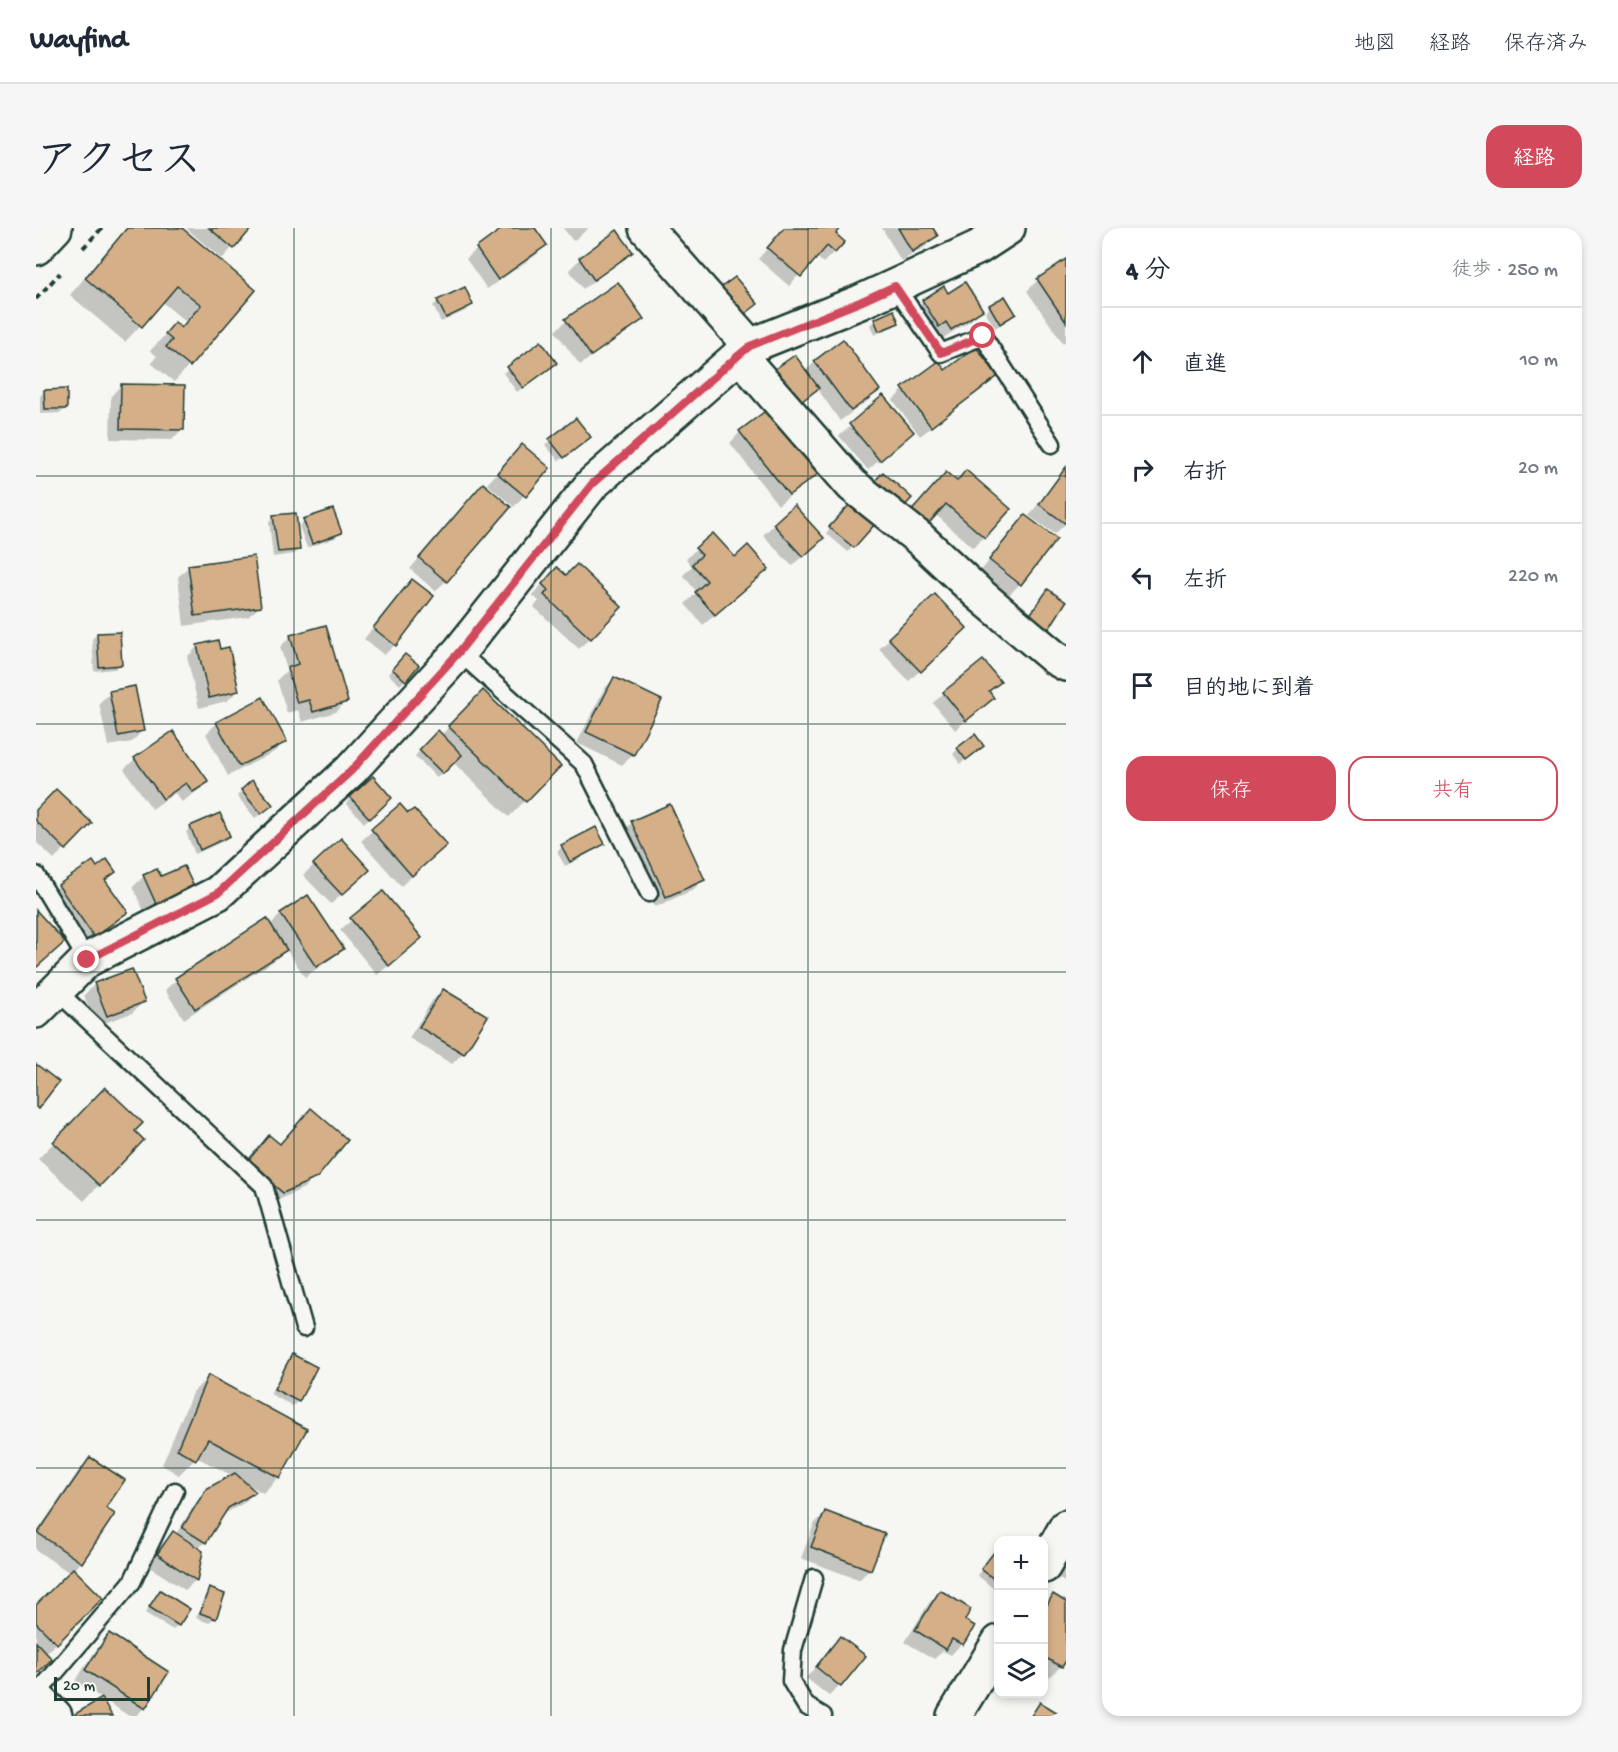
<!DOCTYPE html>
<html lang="ja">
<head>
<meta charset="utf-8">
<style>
	body { margin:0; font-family:"Gochi Hand","Klee One",sans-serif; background:#f6f6f7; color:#1f2937 }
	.controls { position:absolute; right:18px; bottom:18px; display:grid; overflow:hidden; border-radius:12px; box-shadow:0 3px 9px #0003 }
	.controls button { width:54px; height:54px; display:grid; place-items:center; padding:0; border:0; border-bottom:2px solid #e0e1e3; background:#fff; color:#1f2937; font:30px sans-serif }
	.scale { position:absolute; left:18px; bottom:15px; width:96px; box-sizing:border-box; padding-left:6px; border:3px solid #1f3d34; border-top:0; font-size:16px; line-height:21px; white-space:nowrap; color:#1f3d34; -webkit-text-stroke:4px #f6f6f2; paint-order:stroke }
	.stop { position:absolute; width:18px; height:18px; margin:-14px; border:4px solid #d1495b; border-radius:50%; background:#fff }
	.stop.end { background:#d1495b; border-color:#fff; box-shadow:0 2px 6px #0008 }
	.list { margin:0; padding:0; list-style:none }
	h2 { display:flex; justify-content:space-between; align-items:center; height:78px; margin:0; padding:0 24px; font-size:26px }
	h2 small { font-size:20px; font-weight:400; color:#747a83 }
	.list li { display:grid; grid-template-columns:39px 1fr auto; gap:18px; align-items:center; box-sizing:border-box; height:108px; padding:0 24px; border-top:2px solid #e0e1e3 }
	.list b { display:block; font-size:22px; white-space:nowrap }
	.list em { font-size:20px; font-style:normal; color:#747a83 }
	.actions { display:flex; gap:12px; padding:18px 24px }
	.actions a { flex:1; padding:14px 0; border:2px solid #d1495b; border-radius:18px; text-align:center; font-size:21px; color:#d1495b }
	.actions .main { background:#d1495b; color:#fff }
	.icon { flex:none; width:33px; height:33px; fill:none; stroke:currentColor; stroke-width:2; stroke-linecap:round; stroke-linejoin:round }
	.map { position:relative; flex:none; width:1030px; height:1488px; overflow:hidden; border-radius:18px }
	header { display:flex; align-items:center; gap:36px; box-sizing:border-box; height:84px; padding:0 30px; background:#fff; border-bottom:2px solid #e0e1e3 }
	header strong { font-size:28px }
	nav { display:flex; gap:33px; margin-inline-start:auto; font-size:21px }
	.intro { display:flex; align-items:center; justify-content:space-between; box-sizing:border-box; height:144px; padding:0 36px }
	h1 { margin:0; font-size:42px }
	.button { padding:15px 27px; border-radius:18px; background:#d1495b; color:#fff; font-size:21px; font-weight:700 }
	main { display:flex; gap:36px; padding:0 36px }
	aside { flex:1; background:#fff; border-radius:18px; box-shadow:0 3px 9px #0003 }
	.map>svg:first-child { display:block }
</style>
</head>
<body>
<header>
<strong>Wayfind</strong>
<nav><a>地図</a><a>経路</a><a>保存済み</a></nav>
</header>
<div class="intro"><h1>アクセス</h1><a class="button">経路</a></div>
<main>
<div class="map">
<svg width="1030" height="1488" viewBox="0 0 1030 1488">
	<rect width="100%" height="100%" fill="#f6f6f2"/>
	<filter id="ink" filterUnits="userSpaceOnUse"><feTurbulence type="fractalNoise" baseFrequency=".0167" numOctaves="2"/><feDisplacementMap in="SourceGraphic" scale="12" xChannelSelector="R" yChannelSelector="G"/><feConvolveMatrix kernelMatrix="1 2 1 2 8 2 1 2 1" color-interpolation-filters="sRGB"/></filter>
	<g filter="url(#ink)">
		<g fill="#0003">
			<polygon points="91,0 144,0 218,62 153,138 138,154 115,135 121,128 114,123 139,96 144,101 150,94 126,74 89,114 34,67"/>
			<polygon points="152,0 214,0 186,31 151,1"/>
			<polygon points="470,0 497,0 509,17 499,28 451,61 430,31 441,21"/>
			<polygon points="527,0 553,0 537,13"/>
			<polygon points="749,0 803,0 798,6 798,24 787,35 780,28 753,58 722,31"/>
			<polygon points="846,0 895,0 900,8 889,19 865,33"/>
			<polygon points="581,5 595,24 584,34 547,61 533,42 544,31"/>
			<polygon points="1030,33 1030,113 1027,115 991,63 1002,52"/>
			<polygon points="582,56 606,91 595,101 544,137 519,103 530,93"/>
			<polygon points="968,70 978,86 973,91 959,100 949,84 954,79"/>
			<polygon points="402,73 436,77 431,82 405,94 397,78"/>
			<polygon points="887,73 945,82 934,93 904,112 876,84"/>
			<polygon points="839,92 862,94 857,99 838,107 834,97"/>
			<polygon points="505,115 514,140 481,164 467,145"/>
			<polygon points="779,134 842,161 832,172 804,193 769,143"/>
			<polygon points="909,144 960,147 950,158 884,208 857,172 867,162"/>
			<polygon points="85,157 146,201 136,212 74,211 75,168"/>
			<polygon points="9,163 30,180 25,185 4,186 4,168"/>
			<polygon points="847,170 876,204 832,242 803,208"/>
			<polygon points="704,204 780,246 769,256 742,277 694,215"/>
			<polygon points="514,213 548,214 523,233 509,217"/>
			<polygon points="486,218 512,240 478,279 451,256"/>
			<polygon points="1030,240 1030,295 1019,306 993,288 1023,248"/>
			<polygon points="920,255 948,309 937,320 899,286"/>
			<polygon points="436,268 410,353 399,363 374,341"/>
			<polygon points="811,282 837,296 812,324 790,305"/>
			<polygon points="238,289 263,321 258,326 237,329 233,294"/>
			<polygon points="989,289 1019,311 984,356 973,367 944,344 979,300"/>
			<polygon points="268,293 304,305 299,310 271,320 263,298"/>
			<polygon points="738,297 775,321 756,338 727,307"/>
			<polygon points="660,321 720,352 667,397 649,376 661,364 647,347 656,338 650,331"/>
			<polygon points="152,339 223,379 212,389 148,398 142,349"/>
			<polygon points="521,341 529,349 584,379 543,421 498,379 503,373 496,367"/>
			<polygon points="376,353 359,417 348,427 328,411 365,363"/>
			<polygon points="61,406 84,436 79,441 58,443 56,411"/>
			<polygon points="255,408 310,473 300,484 266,494 262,482 251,485 241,452 251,442 244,419"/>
			<polygon points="854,411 918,411 873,453 843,421"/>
			<polygon points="162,418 202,463 191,473 163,480 151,429"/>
			<polygon points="364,433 369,452 364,457 352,446"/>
			<polygon points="578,451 624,472 597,527 586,537 541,515 568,461"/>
			<polygon points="963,453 952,465 956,470 919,502 897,475 908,465"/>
			<polygon points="447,464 523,538 473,589 417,534 401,550 379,528 402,504 405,507"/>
			<polygon points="74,465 106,503 96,514 72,518 63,475"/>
			<polygon points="181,495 249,513 238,524 192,548 170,506"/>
			<polygon points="922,521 941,523 924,536 917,526"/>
			<polygon points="99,531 171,554 160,564 146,574 139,565 116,581 88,541"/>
			<polygon points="337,550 354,570 328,595 310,575"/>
			<polygon points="206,563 230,582 219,590 201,568"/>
			<polygon points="364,578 398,628 365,658 325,613"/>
			<polygon points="0,583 54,595 18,631 0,614"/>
			<polygon points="596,595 667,651 657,662 619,679 585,605"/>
			<polygon points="155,599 193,608 188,613 159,626 150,604"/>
			<polygon points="567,616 562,621 529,638 521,624 526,619"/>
			<polygon points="56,635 60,641 78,644 69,653 90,684 80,695 46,718 12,669 23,658"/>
			<polygon points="278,637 321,652 295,676 267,647"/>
			<polygon points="108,648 124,650 146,671 110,688 97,659"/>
			<polygon points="347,665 374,720 341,747 304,702"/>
			<polygon points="245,686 306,721 295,731 269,749 250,721 239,732 148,791 129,762 140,752 231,692 234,697"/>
			<polygon points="59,756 107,774 96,785 60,798 48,767"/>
			<polygon points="407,762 450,789 427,825 416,836 373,810 396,773"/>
			<polygon points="53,877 97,903 63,957 48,973 2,931"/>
			<polygon points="275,882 280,949 268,960 236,975 201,945 223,920 243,918"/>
			<polygon points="256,1128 262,1173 257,1178 234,1166 251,1133"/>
			<polygon points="172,1149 243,1249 227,1265 211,1256 218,1264 208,1275 186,1287 169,1314 162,1321 160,1352 149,1362 112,1338 127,1315 138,1305 140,1306 160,1274 171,1263 197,1248 160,1229 143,1247 126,1237 156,1165"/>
			<polygon points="54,1231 68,1280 77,1286 45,1334 37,1342 65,1370 9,1426 0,1445 0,1379 34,1345 0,1322 0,1305 44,1241"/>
			<polygon points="789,1285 834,1341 823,1352 765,1330 778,1296"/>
			<polygon points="963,1321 963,1357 958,1361 941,1347"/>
			<polygon points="1030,1336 1030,1355 1022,1350"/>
			<polygon points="174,1362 178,1390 173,1395 160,1390 169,1367"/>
			<polygon points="124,1364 142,1397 137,1402 109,1385"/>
			<polygon points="904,1364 927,1392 937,1398 925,1416 915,1427 907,1423 898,1431 869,1414 893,1375"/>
			<polygon points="1017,1368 1030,1375 1030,1430 1025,1438 1014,1449 1008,1445 1008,1378"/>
			<polygon points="73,1407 131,1445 108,1480 100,1488 93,1488 39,1453 63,1418"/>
			<polygon points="805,1410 804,1458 793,1468 770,1450"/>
		</g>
		<g fill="#d5af87" stroke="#1f3d34" stroke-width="1.5">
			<polygon points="91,0 146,0 220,62 154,139 130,119 136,112 129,106 139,94 145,100 165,77 141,58 106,99 49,50"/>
			<polygon points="173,0 216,0 198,21"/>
			<polygon points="467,0 499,0 511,17 462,52 440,20"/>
			<polygon points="748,0 805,0 800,6 809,14 799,25 791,18 765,49 731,20"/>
			<polygon points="862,0 897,0 902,8 876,24"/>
			<polygon points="581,2 597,24 558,52 543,30"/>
			<polygon points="1030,31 1030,94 1001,51"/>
			<polygon points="699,49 722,76 705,89 683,61"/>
			<polygon points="582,54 608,91 555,128 529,91"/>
			<polygon points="929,54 947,82 915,102 910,94 903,99 886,72 908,58 912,65"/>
			<polygon points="429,59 437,77 410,90 401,72"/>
			<polygon points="969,68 980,86 964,96 953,77"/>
			<polygon points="858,82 863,95 843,103 838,91"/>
			<polygon points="807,111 844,162 815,183 778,133"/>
			<polygon points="505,113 521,135 487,160 471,139"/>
			<polygon points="940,119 962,148 895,199 866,160 903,133 909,142"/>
			<polygon points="759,127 783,160 761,177 736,143"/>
			<polygon points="85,156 149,157 148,202 84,201"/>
			<polygon points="31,161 31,181 9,181 8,162"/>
			<polygon points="847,167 878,204 844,233 813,196"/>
			<polygon points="732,181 782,246 753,267 703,203"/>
			<polygon points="540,190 555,209 528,230 513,211"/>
			<polygon points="486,216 514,240 490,269 461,245"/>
			<polygon points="1030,239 1030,296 1003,276"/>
			<polygon points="930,242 975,281 949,310 910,276 888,301 872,287 910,244 921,253"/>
			<polygon points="847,244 876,270 865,282 836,256"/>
			<polygon points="447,255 475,279 411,354 383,330"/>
			<polygon points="815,275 839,296 818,320 793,299"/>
			<polygon points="758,277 788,310 767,329 737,296"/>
			<polygon points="297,281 306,305 276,316 267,291"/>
			<polygon points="260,285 264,322 242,324 237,287"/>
			<polygon points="989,287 1021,311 985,357 953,332"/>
			<polygon points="677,305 699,329 712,317 733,341 679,387 659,364 671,353 656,336 666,327 659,320"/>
			<polygon points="218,328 225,379 159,388 152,337"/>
			<polygon points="541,336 586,379 555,411 508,367 512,362 506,356 521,339 530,347"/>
			<polygon points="376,351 398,368 360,418 337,400"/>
			<polygon points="1012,361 1030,374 1013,401 993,388"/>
			<polygon points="899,366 931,400 885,444 852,410"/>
			<polygon points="290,397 312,474 277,484 273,472 261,475 251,440 262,436 254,407"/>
			<polygon points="84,404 86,437 63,439 61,405"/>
			<polygon points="182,412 184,421 193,419 203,463 173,470 161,417"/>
			<polygon points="369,426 383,437 370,453 356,441"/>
			<polygon points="947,432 965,454 953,463 958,470 930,493 907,464"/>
			<polygon points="578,449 626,472 598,527 550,504"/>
			<polygon points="99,458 108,503 82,508 73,463"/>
			<polygon points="447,462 525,538 490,574 412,498"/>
			<polygon points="227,469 251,514 203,538 180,494"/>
			<polygon points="402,502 426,527 407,546 383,522"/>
			<polygon points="137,503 173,554 157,564 150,555 127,571 98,530"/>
			<polygon points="939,506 948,518 930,532 921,520"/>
			<polygon points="337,548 356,570 334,591 314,569"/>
			<polygon points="216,552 237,577 225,586 205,562"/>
			<polygon points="20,561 56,595 30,622 0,593 0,582"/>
			<polygon points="364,576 372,585 378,581 411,617 376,648 335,601"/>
			<polygon points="634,576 669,652 630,669 595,593"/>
			<polygon points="184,585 194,608 164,622 154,598"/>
			<polygon points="560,599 569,616 534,634 525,617"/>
			<polygon points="305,610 334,642 306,667 277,636"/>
			<polygon points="71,631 80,644 69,652 92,684 58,709 22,657 57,633 61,639"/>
			<polygon points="148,638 159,661 121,678 107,647 121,641 125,648"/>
			<polygon points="347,663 386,710 353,738 314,690"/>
			<polygon points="272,667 308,721 280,739 244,685"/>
			<polygon points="0,682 29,714 1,739 0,738"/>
			<polygon points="231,690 251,722 159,781 139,750"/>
			<polygon points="96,741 109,774 71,788 58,755"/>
			<polygon points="407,761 452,788 428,826 383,799"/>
			<polygon points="0,836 23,854 2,881 0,879"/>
			<polygon points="69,859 107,895 99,903 108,912 64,958 17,914"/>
			<polygon points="275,880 312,912 281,950 247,965 211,934 233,907 244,916"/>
			<polygon points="256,1126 281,1139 263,1174 238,1161"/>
			<polygon points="172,1147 271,1201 244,1250 172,1211 160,1232 141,1221"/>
			<polygon points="54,1229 89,1252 70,1280 79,1286 46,1335 2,1305"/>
			<polygon points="199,1245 220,1264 192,1280 170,1315 146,1300 170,1261"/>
			<polygon points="789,1283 849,1306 835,1342 775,1319"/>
			<polygon points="137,1303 167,1323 161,1353 121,1326"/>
			<polygon points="962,1319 963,1319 963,1355 945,1341"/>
			<polygon points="37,1340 67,1370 21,1416 0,1395 0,1377"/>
			<polygon points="173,1360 189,1366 180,1391 164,1385"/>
			<polygon points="124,1362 154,1381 143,1398 113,1379"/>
			<polygon points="904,1362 935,1381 929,1392 939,1398 927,1417 916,1411 910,1422 879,1402"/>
			<polygon points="1017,1366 1030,1374 1030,1433 1026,1439 1008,1429 1008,1383"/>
			<polygon points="73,1405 133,1444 109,1481 49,1442"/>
			<polygon points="804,1408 830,1428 805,1459 780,1439"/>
			<polygon points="0,1414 16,1431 0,1447"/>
			<polygon points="66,1470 76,1488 40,1488 39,1486"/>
			<polygon points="1004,1474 1027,1488 995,1488"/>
		</g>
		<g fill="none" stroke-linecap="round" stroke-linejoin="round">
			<defs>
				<g id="service">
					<polyline points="859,58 905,125 947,108 1016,216"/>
					<polyline points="423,424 548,536 613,665"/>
					<polyline points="0,647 51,732"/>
					<polyline points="20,762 228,958 268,1100"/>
					<polyline points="778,1350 757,1422 755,1453 770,1478 787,1488"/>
					<polyline points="0,1467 96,1354 139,1263"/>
				</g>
				<g id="minor">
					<polyline points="610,0 714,118"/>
					<polyline points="703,127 816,257 884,311 943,366 1019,430 1030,436"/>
					<polyline points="0,783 51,732 182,665 315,542 423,424 556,256 714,118 824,74 859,58 943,19 972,0"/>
					<polyline points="1008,1338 1030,1299"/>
					<polyline points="0,1469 19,1488"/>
					<polyline points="918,1488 963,1414"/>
				</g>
				<polyline id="primary" points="0,20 19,0"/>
			</defs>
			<use href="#service" stroke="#1f3d34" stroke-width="21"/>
			<use href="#minor" stroke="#1f3d34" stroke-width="38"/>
			<use href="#primary" stroke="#1f3d34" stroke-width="38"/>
			<g stroke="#1f3d34" stroke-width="4" stroke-dasharray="6 4.5" stroke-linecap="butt">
				<polyline points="47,20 66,0"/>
				<polyline points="0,71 24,45"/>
			</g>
			<use href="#service" stroke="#f6f6f2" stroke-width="16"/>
			<use href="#minor" stroke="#f6f6f2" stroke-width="33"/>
			<use href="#primary" stroke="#f6f6f2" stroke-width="33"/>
		</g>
	</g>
	<g fill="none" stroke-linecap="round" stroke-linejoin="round" filter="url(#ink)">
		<polyline stroke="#d1495b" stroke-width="8" points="51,732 182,665 315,543 423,424 556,256 703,127 714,118 824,74 859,58 905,125 947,108"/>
	</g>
	<path fill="none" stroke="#1f3d34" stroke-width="1.5" stroke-opacity="0.55" d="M258,0V1488M515,0V1488M772,0V1488M0,248H1030M0,496H1030M0,744H1030M0,992H1030M0,1240H1030"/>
</svg>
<div class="controls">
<button>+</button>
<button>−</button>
<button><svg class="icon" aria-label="layers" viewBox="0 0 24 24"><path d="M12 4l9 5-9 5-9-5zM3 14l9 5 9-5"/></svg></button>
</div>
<div class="scale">20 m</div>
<div class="stop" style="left:947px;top:108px"></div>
<div class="stop end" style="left:51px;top:732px"></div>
</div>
<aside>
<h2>4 分<small>徒歩 · 250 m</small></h2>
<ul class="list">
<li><svg class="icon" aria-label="ahead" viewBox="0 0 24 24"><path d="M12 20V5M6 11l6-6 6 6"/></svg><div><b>直進</b></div><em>10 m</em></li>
<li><svg class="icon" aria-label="right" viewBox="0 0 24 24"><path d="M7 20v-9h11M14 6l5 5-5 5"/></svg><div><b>右折</b></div><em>20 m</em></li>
<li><svg class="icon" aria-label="left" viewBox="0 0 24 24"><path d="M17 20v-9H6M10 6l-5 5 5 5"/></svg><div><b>左折</b></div><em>220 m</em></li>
<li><svg class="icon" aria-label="arrive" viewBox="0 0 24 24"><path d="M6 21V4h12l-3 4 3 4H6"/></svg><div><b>目的地に到着</b></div></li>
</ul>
<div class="actions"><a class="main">保存</a><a>共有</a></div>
</aside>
</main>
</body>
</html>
